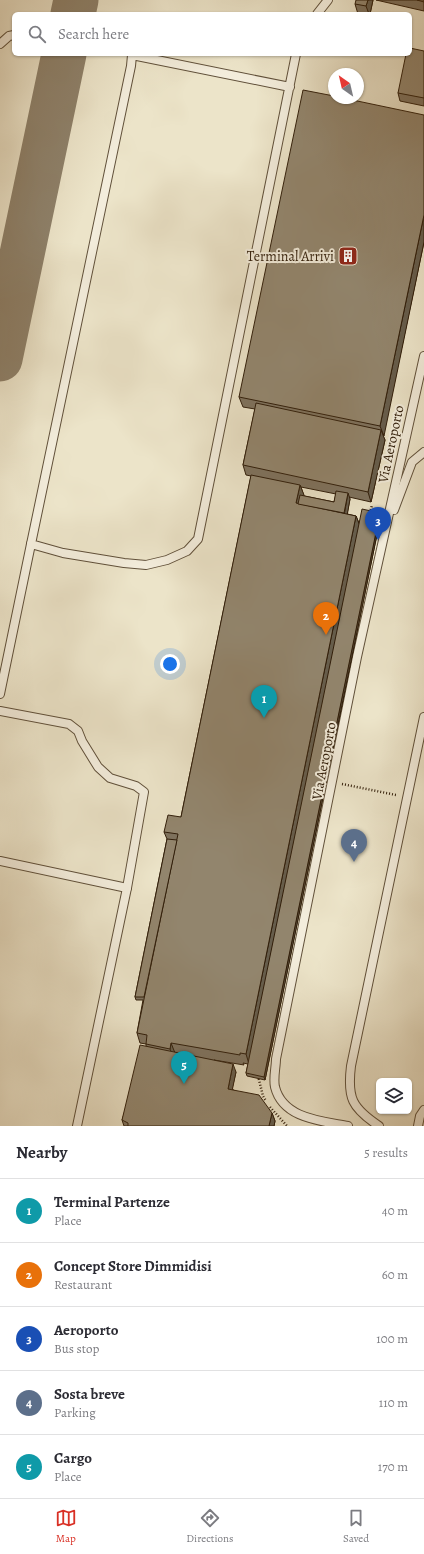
<!DOCTYPE html>
<html lang="en">
<head>
<meta charset="utf-8">
<style>
	body { margin:0; font-family:Alegreya,serif; background:#f2f2f3; color:#2b2b33 }
	.controls { position:absolute; right:12px; bottom:12px; display:grid; overflow:hidden; border-radius:6px; box-shadow:0 1px 3px #0004 }
	.controls button { width:36px; height:36px; display:grid; place-items:center; padding:0; border:0; border-bottom:1px solid #e1e1e2; background:#fff; color:#2b2b33; font:20px sans-serif }
	.compass { position:absolute; left:328px; top:68px; width:36px; height:36px; border-radius:50%; background:#fff; box-shadow:0 1px 3px #0004; rotate:326deg }
	.you { position:absolute; left:170px; top:664px; width:14px; height:14px; margin:-10px; border:3px solid #fff; border-radius:50%; background:#1a73e8; box-shadow:0 0 0 6px #1a73e833 }
	.badge { display:grid; place-items:center; width:26px; height:26px; border-radius:50%; background:#d93025; color:#fff; font-size:13px; font-weight:700 }
	.pin { position:absolute; translate:-50% -33px; filter:drop-shadow(0 1px 2px #0008) }
	.pin::after { content:''; position:absolute; top:21px; width:14px; height:12px; background:inherit; clip-path:polygon(0 0,100% 0,50% 100%) }
	.list { margin:0; padding:0; list-style:none }
	h2 { display:flex; justify-content:space-between; align-items:center; height:52px; margin:0; padding:0 16px; font-size:17px }
	h2 small { font-size:13px; font-weight:400; color:#7c7c81 }
	.list li { display:grid; grid-template-columns:26px 1fr auto; gap:12px; align-items:center; box-sizing:border-box; height:64px; padding:0 16px; border-top:1px solid #e1e1e2 }
	.list b { display:block; font-size:15px; white-space:nowrap }
	.list p { margin:0; font-size:13px; white-space:nowrap; color:#7c7c81 }
	.list em { font-size:13px; font-style:normal; color:#7c7c81 }
	.icon { flex:none; width:22px; height:22px; fill:none; stroke:currentColor; stroke-width:2; stroke-linecap:round; stroke-linejoin:round }
	.map { position:relative; flex:none; width:424px; height:1126px; overflow:hidden }
	.search { position:absolute; background:#fff; box-shadow:0 1px 3px #0004; left:12px; right:12px; top:12px; height:44px; display:flex; align-items:center; gap:10px; box-sizing:border-box; padding:0 14px; border-radius:6px; color:#7c7c81; font-size:15px }
	.sheet { height:372px; background:#fff }
	nav { display:flex; justify-content:space-around; align-items:center; box-sizing:border-box; height:56px; border-top:1px solid #e1e1e2; background:#fff; font-size:11px; color:#7c7c81 }
	nav a { display:grid; justify-items:center; gap:2px }
	nav .on { color:#d93025 }
	.map>svg:first-child { display:block }
</style>
</head>
<body>
<div class="map">
<svg width="424" height="1126" viewBox="0 0 424 1126">
	<rect width="100%" height="100%" fill="#ece4c9"/>
	<filter id="stains"><feTurbulence type="fractalNoise" baseFrequency=".005" numOctaves="4"/><feColorMatrix values="0 0 0 0 .2 0 0 0 0 .09 0 0 0 0 .02 0 0 0 .5 -.17"/></filter>
	<radialGradient id="worn" r=".72"><stop offset=".6" stop-color="#630" stop-opacity="0"/><stop offset="1" stop-color="#630" stop-opacity=".3"/></radialGradient>
	<g fill="none" stroke-linecap="round" stroke-linejoin="round">
		<g stroke="#8e816a" stroke-width="45">
			<polyline points="73,14 76,0"/>
			<polyline points="0,359 64,54"/>
		</g>
		<defs>
			<g id="lane">
				<polyline points="317,14 328,0"/>
				<polyline points="0,44 9,36 14,35"/>
				<polyline points="290,87 132,55 131,66 31,544 63,553 124,563 146,565 167,560 187,551 198,539 296,54"/>
				<polyline points="394,510 412,462 424,452"/>
				<polyline points="0,694 31,544"/>
				<polyline points="0,711 69,724 78,731 82,741 98,767 110,778 136,786 144,792 127,888 77,1126"/>
				<polyline points="0,861 127,888"/>
				<path d="M348,1126C322,1121 283,1119 275,1087C273,1078 276,1067 276,1059L357,657L424,356"/>
				<path d="M379,1126C352,1108 347,1098 351,1066L424,717"/>
				<polyline points="418,1126 420,1116 424,1110"/>
			</g>
		</defs>
		<use href="#lane" stroke="#60503a" stroke-width="10"/>
		<g stroke="#311e0a" stroke-width="2.5" stroke-dasharray="1 2" stroke-linecap="butt">
			<polyline points="370,513 372,505"/>
			<polyline points="342,784 396,795"/>
			<polyline points="258,1076 263,1096 266,1101"/>
			<polyline points="270,1107 287,1126"/>
		</g>
		<use href="#lane" stroke="#f3eddc" stroke-width="8"/>
	</g>
	<g fill="#7e725e" stroke="#311e0a" fill-rule="evenodd">
		<polygon points="373,0 370,14 358,14 355,4"/>
		<polygon points="376,0 424,0 424,11"/>
		<polygon points="424,51 424,106 400,101 398,93"/>
		<path d="M424,115V242L383,436L385,440L371,502L349,497L350,499L347,514L356,516L359,523L381,515L265,1080L247,1076L246,1073L248,1064L243,1063L244,1065L214,1060L236,1072L232,1089L272,1113L275,1121L274,1126H124L122,1120L146,1046V1044L140,1043L137,1033L143,1000H136L135,997L167,839L164,832L181,817L251,476L246,475L243,465L255,409L243,407L239,397ZM301,487L336,494L334,502L304,496Z"/>
	</g>
	<g fill="#665d4c" stroke="#311e0a">
		<polygon points="368,0 373,0 370,14 369,14 366,6"/>
		<polygon points="424,215 424,242 384,436 380,426"/>
		<polygon points="381,430 385,440 371,502 368,492"/>
		<polygon points="300,485 304,495 301,508 296,503"/>
		<polygon points="348,493 350,499 346,522 344,516"/>
		<polygon points="380,513 381,515 265,1080 264,1077"/>
		<polygon points="356,516 360,526 249,1064 246,1054"/>
		<polygon points="171,1043 175,1053 174,1059 170,1049"/>
		<polygon points="233,1064 236,1072 231,1096 228,1089"/>
		<polygon points="272,1113 275,1121 274,1126 269,1126"/>
	</g>
	<g fill="#92856d" stroke="#311e0a">
		<polygon points="356,0 368,0 366,6 355,4"/>
		<polygon points="417,0 424,0 424,2"/>
		<polygon points="410,48 424,51 424,98 398,93 406,54 410,54"/>
		<polygon points="303,90 334,96 334,98 343,98 424,115 424,215 380,426 239,397"/>
		<polygon points="256,403 381,430 368,492 243,465"/>
		<polygon points="251,475 300,485 296,503 356,516 246,1054 240,1053 240,1055 171,1043 170,1049 146,1044 147,1035 137,1033 178,834 164,832 168,815 181,817"/>
		<polygon points="336,491 348,493 344,513 298,504 300,495 334,502"/>
		<polygon points="362,509 380,513 264,1077 246,1073"/>
		<polygon points="167,839 177,840 144,997 135,997"/>
		<polygon points="140,1045 233,1064 228,1089 259,1095 272,1113 269,1126 128,1126 128,1123 122,1120"/>
	</g>
	<defs>
		<symbol id="building-square" viewBox="-11 -11 22 22"><rect x="-9" y="-9" width="18" height="18" rx="4" fill="#8f2418" stroke="#f3eddc"/><path d="M-4-6H4V6H1V3H-1V6H-4ZM-2.5-4.3h1.7v1.8h-1.7ZM.8-4.3h1.7v1.8H.8ZM-2.5-1h1.7V.8h-1.7ZM.8-1h1.7V.8H.8Z" fill="#fff"/></symbol>
	</defs>
	<g fill-rule="evenodd">
		<use href="#building-square" x="337" y="245" width="22" height="22"/>
	</g>
	<g text-anchor="middle" dominant-baseline="central" stroke-width="4" stroke-linejoin="round" paint-order="stroke">
		<g font-size="14" fill="#311e0a" stroke="#f3eddc" text-anchor="end">
			<text x="334" y="256">Terminal Arrivi</text>
		</g>
		<g font-size="14" fill="#311e0a" stroke="#f3eddc">
			<text transform="translate(391 444) rotate(-78)">Via Aeroporto</text>
			<text transform="translate(324 761) rotate(-79)">Via Aeroporto</text>
		</g>
	</g>
	<rect width="100%" height="100%" filter="url(#stains)"/>
	<rect width="100%" height="100%" fill="url(#worn)"/>
</svg>
<div class="controls">
<button><svg class="icon" aria-label="layers" viewBox="0 0 24 24"><path d="M12 4l9 5-9 5-9-5zM3 14l9 5 9-5"/></svg></button>
</div>
<svg class="compass" viewBox="-18 -18 36 36"><path d="M0-13l5 13h-10z" fill="#e53935"/><path d="M0 13l5-13h-10z" fill="#7c7c81"/></svg>
<div class="you"></div>
<div class="pin badge" style="left:264px;top:718px;background:#0f9aa8">1</div>
<div class="pin badge" style="left:326px;top:635px;background:#e8710a">2</div>
<div class="pin badge" style="left:378px;top:540px;background:#1a4fb4">3</div>
<div class="pin badge" style="left:354px;top:862px;background:#5c6f8a">4</div>
<div class="pin badge" style="left:184px;top:1084px;background:#0f9aa8">5</div>
<div class="search"><svg class="icon" aria-label="search" viewBox="0 0 24 24"><circle cx="10" cy="10" r="6"/><path d="M15 15l6 6"/></svg>Search here</div>
</div>
<section class="sheet">
<h2>Nearby<small>5 results</small></h2>
<ul class="list">
<li><span class="badge" style="background:#0f9aa8">1</span><div><b>Terminal Partenze</b><p>Place</p></div><em>40 m</em></li>
<li><span class="badge" style="background:#e8710a">2</span><div><b>Concept Store Dimmidisi</b><p>Restaurant</p></div><em>60 m</em></li>
<li><span class="badge" style="background:#1a4fb4">3</span><div><b>Aeroporto</b><p>Bus stop</p></div><em>100 m</em></li>
<li><span class="badge" style="background:#5c6f8a">4</span><div><b>Sosta breve</b><p>Parking</p></div><em>110 m</em></li>
<li><span class="badge" style="background:#0f9aa8">5</span><div><b>Cargo</b><p>Place</p></div><em>170 m</em></li>
</ul>
</section>
<nav>
<a class="on"><svg class="icon" aria-label="map" viewBox="0 0 24 24"><path d="M3 6l6-2 6 2 6-2v14l-6 2-6-2-6 2zM9 4v14M15 6v14"/></svg>Map</a>
<a><svg class="icon" aria-label="directions" viewBox="0 0 24 24"><path d="M12 3l9 9-9 9-9-9zM9 14v-3h6M13 9l2 2-2 2"/></svg>Directions</a>
<a><svg class="icon" aria-label="saved" viewBox="0 0 24 24"><path d="M7 4h10v16l-5-4-5 4z"/></svg>Saved</a>
</nav>
</body>
</html>
